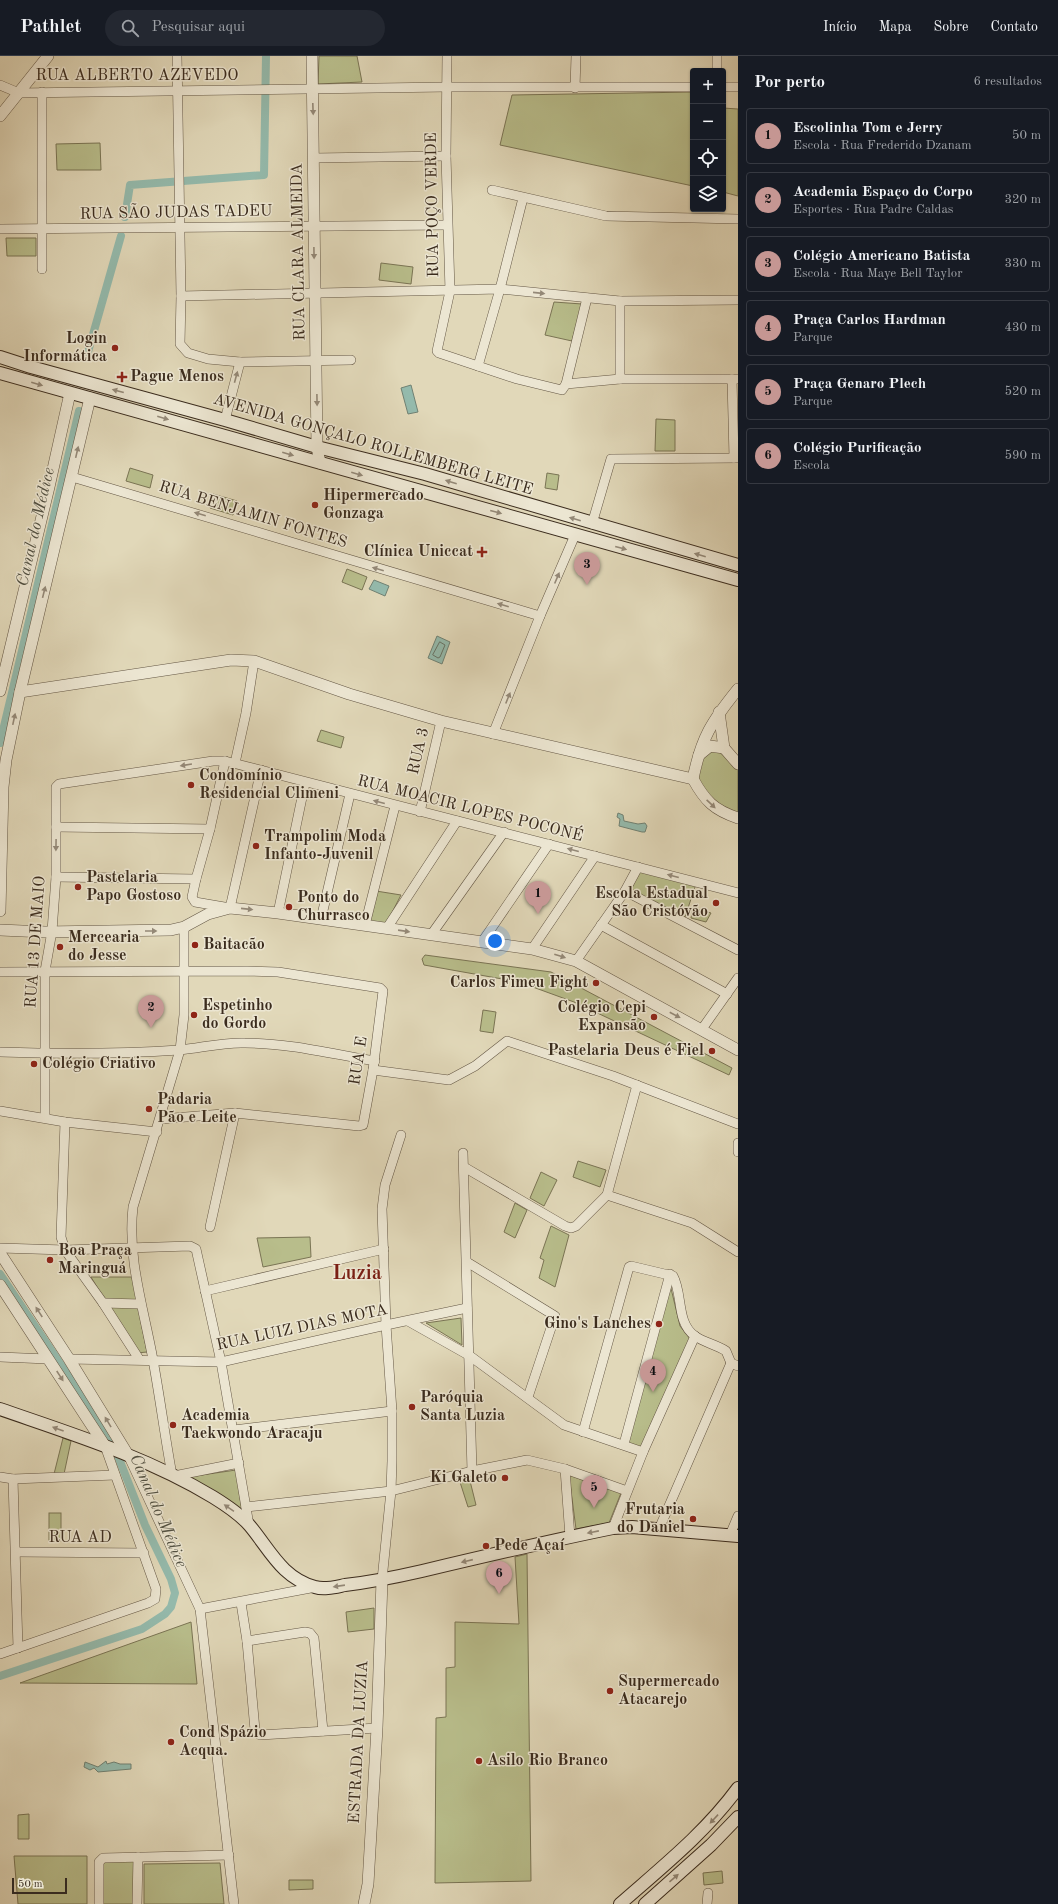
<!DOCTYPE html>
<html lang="pt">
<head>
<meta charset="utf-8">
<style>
	body { margin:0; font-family:"Old Standard TT",serif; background:#242831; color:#f1f3f6 }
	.controls { position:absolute; right:12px; top:12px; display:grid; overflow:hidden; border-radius:4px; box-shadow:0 1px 3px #0004 }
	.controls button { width:36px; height:36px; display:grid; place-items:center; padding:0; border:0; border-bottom:1px solid #363941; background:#171b24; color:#f1f3f6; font:20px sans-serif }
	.scale { position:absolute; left:12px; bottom:10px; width:55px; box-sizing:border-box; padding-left:4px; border:2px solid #3b2c1e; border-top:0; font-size:11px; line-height:14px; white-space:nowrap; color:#3b2c1e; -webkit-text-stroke:3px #ece6d2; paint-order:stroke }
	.you { position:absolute; left:495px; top:885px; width:14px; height:14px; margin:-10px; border:3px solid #fff; border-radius:50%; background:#1a73e8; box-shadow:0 0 0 6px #1a73e833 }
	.badge { display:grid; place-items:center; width:26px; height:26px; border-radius:50%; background:#c59692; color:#111; font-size:13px; font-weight:700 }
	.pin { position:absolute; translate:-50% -33px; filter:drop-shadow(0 1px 2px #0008) }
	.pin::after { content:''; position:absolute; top:21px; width:14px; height:12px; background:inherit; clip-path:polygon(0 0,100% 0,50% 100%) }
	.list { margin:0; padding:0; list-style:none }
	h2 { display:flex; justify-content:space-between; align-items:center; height:52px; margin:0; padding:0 16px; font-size:17px }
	h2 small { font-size:13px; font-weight:400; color:#9ea1a6 }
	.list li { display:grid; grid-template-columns:26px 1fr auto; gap:12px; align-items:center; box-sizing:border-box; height:56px; margin:0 8px 8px; padding:0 8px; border:1px solid #363941; border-radius:4px }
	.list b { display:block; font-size:15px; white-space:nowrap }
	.list p { margin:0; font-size:13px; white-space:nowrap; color:#9ea1a6 }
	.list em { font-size:13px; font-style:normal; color:#9ea1a6 }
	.icon { flex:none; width:22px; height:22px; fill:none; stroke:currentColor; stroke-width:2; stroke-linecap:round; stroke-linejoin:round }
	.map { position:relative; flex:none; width:738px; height:1848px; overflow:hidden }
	header { display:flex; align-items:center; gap:24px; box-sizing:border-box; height:56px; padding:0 20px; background:#171b24; border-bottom:1px solid #363941 }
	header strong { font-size:19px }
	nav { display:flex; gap:22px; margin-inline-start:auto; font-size:14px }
	.search { width:280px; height:36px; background:#242831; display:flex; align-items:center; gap:10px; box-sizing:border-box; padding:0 14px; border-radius:22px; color:#9ea1a6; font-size:15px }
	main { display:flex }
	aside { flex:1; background:#171b24 }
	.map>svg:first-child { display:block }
</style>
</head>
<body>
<header>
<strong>Pathlet</strong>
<div class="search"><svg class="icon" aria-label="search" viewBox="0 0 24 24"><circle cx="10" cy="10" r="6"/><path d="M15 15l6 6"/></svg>Pesquisar aqui</div>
<nav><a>Início</a><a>Mapa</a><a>Sobre</a><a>Contato</a></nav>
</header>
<main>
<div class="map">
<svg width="738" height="1848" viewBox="0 0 738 1848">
	<rect width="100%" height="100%" fill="#e1d8b9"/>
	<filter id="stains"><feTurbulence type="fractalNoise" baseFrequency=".005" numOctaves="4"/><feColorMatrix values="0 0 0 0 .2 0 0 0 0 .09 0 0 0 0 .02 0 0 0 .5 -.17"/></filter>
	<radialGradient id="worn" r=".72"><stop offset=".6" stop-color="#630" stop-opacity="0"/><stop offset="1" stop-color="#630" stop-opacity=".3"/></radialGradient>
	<g fill="#b8bd8b" stroke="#7a7454">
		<polygon points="319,0 357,0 362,26 318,28"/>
		<polygon points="693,36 693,130 500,89 512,39"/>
		<polygon points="723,52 738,53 738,140 723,136"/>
		<polygon points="100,87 101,114 57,114 56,88"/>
		<polygon points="6,182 36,182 36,200 7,200"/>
		<polygon points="381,207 413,211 411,228 379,224"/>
		<polygon points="554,246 582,248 572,285 545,279"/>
		<polygon points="656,363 675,364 675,395 655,395"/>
		<polygon points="130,412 153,419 150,432 126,425"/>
		<polygon points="547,417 559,419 557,434 545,432"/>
		<polygon points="213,438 237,445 233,459 210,452"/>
		<polygon points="347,513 367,521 362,534 342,526"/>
		<polygon points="321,674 344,681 341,692 317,685"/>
		<path d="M713,693C724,696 728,707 738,713V758L708,745L698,723L701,702Z"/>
		<polygon points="641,814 696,828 685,861 630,835"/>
		<polygon points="376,835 401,839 386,868 369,865"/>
		<polygon points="693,852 711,857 706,866 691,862"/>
		<polygon points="425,899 551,916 732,1012 729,1019 574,946 519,926 424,909 422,903"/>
		<polygon points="483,954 496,956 493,977 480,975"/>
		<polygon points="578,1105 606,1114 600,1131 573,1121"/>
		<polygon points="541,1116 557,1124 544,1150 530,1142"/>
		<polygon points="515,1147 527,1154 515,1182 504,1176"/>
		<polygon points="551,1170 569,1179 555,1231 539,1222 544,1204 540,1202"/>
		<polygon points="310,1181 311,1201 263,1211 257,1182"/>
		<polygon points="91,1221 132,1221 147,1296 137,1297"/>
		<polygon points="669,1224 680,1270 691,1284 642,1395 624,1388"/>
		<polygon points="461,1262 462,1289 426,1267"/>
		<polygon points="63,1382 71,1385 64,1418 54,1418"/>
		<polygon points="236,1414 242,1455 188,1421"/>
		<polygon points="569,1419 621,1437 609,1467 576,1473"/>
		<polygon points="469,1421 476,1449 468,1451 459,1423"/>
		<rect x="49" y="1457" width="12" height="28"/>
		<polygon points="527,1498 531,1825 435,1827 436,1662 446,1661 446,1612 455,1611 455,1566 519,1568 515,1501"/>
		<polygon points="374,1552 374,1573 348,1576 346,1556"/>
		<polygon points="191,1566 197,1628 20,1627"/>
		<polygon points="29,1758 29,1783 18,1783 18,1759"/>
		<polygon points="14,1800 87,1800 87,1848 18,1848"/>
		<polygon points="104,1803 137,1803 136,1848 101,1848 101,1807"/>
		<polygon points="220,1807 224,1848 144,1848 144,1808"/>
		<polygon points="722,1815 723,1827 704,1829 703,1817"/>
		<polygon points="289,1824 313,1824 313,1833 289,1834"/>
	</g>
	<g fill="#94baac" stroke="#708173">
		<polygon points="411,329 418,356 408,358 401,332"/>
		<polygon points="374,524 389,530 385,540 369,533"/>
		<polygon points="437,580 450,586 442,608 428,602"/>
		<polygon points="618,757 623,759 624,765 638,768 645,767 647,770 645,776 642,776 619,770 620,763 617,761"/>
		<polygon points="106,1705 107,1708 114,1706 120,1708 131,1708 131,1713 98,1716 94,1712 90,1714 84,1711 85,1706 98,1711"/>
	</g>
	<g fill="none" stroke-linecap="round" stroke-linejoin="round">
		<polygon stroke="#687365" stroke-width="1" points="440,586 445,589 440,601 438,602 433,599"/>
		<g stroke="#94baac" stroke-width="8">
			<polyline points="125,161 130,129 264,119 266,0"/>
			<polyline points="88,296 121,180"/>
			<polyline points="0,687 79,355"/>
			<polyline points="0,1218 112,1385 145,1469 171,1523 175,1537 171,1551 165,1558 142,1573 0,1620"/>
		</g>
		<defs>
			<g id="minor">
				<polyline points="177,0 181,240 180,288 188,297 208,303 240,306 351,304"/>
				<polyline points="447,0 446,100 450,235 437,295 439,297 517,323 562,334 566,328 587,242"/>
				<polyline points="717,0 717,15"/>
				<polyline points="0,29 19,37 447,31 693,31"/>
				<polyline points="723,31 738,31"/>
				<polyline points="575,32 576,0"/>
				<polyline points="42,36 42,213"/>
				<polyline points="314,102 446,100"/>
				<polyline points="492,134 606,160 738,163"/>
				<polyline points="0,173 447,169"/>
				<polyline points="181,240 500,233 620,245 738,244"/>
				<polyline points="620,245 620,323"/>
				<polyline points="478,310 500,233 523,142"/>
				<polyline points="732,323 734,402"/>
				<polyline points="566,328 620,323 738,323"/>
				<polyline points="225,364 240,306"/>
				<path d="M72,421C228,466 384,515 540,560"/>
				<polyline points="592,468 611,403 738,402"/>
				<polyline points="493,678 540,560 575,479"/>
				<polyline points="225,705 210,773 196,823 192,841 195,846 230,852 261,714"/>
				<polyline points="235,707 246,657 254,605"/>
				<polyline points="420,756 441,665"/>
				<polyline points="56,771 210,773"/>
				<polyline points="56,821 196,823"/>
				<polyline points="625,835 738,894"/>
				<polyline points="278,857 305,727"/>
				<polyline points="321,863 350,738"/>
				<polyline points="365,869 395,750"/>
				<polyline points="601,869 727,938"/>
				<polyline points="387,872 457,765"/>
				<polyline points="431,879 504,776"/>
				<polyline points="482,886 549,788"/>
				<polyline points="532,893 595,800"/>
				<polyline points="576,905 625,835 638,811"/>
				<polyline points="0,916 247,915 278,916 380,932 383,935 373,1014 363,1069 359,1070 235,1057 161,1063"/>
				<polyline points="702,973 738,922"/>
				<path d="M0,996C58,998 121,998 179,994C201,992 223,986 245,987C289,987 332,998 375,1005"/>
				<polyline points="373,1014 449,1024 475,1010 507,985 613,1020 738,1068"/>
				<polyline points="0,1055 65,1066 157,1076"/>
				<polyline points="45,1062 45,915 52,875 56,821 56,731 59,728 213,705 225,705 738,837"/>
				<polyline points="65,1066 61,1181 65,1194 103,1247 139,1303"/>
				<polyline points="738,1087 738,1096"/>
				<polyline points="463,1097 472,1415"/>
				<polyline points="464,1111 565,1170 571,1172 576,1170 607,1139 637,1029"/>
				<polyline points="607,1139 692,1167 738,1196"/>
				<polyline points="210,1171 235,1057"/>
				<polyline points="0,1192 65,1194 190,1190 196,1193 221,1306 249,1469"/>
				<polyline points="467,1206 555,1260 528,1341"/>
				<polyline points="205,1235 384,1193"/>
				<polyline points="103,1247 141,1248"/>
				<polyline points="408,1265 470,1300 564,1369 643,1396"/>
				<polyline points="0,1301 48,1303"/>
				<polyline points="69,1303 221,1306 386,1269 467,1252"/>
				<polyline points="234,1374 392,1355"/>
				<path d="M583,1376L629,1211L631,1210L673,1220C683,1238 676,1267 695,1280C703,1286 717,1289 726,1295L731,1307L738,1310"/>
				<polyline points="624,1388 670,1218"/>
				<polyline points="128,1399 200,1553 234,1848"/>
				<polyline points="565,1413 570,1481"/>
				<path d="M172,1419C165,1381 160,1342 153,1304C144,1253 127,1203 133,1151L180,994L184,959V871"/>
				<polyline points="174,1420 239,1407"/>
				<polyline points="0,1421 13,1423 115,1419"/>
				<polyline points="13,1423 18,1592"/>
				<polyline points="246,1451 391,1435 472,1415 527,1404 565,1413 627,1435"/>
				<polyline points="613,1472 643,1396 695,1280"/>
				<polyline points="659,1473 731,1307"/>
				<polyline points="730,1479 738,1460"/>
				<polyline points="16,1496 144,1497"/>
				<polyline points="382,1524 391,1435 392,1405 392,1355 386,1269 382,1153 385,1129 401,1079"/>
				<polyline points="241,1547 247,1585 255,1674 260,1679 377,1672"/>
				<polyline points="200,1553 316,1531"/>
				<polyline points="247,1585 305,1576 310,1577 314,1582 323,1675"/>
				<polyline points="0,1598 148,1547 155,1543 156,1533 105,1390"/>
				<polyline points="99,1848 99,1806 103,1802 229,1799"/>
				<polyline points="137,1848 138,1801"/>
				<polyline points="707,1848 708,1837"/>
			</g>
			<g id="tertiary">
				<polyline points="312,0 317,391 320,407"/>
				<polyline points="0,60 48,0"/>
				<polyline points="0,635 49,431 70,337"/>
				<polyline points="20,636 231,604 254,605 349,638 441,665 693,723"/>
				<polyline points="719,656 724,692 738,708"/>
				<polyline points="699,699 710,690 724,692"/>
				<path d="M693,723C701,682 712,665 738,633"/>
				<path d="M693,723C705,745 714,754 738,762"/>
				<polyline points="0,855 3,731 6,704 20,636 90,342"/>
				<polyline points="0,874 45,876 171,874 184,871 208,858 230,852 278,857 532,893 576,905 738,994"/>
				<polyline points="0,1197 69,1303 128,1399"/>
				<polyline points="0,1229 105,1390"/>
				<polyline points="364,1848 368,1828 377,1672 382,1524"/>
			</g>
			<g id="secondary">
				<polyline points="0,301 31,311 225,364 317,391 425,418 738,509"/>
				<polyline points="0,317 738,524"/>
				<path d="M0,1353C72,1378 147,1401 213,1441C226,1449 240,1458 250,1470C270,1494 282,1522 315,1531C324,1534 335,1531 345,1529C371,1526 396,1521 422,1515C485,1500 549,1485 613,1472L632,1471L738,1480"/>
				<path d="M620,1848C662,1811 705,1777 738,1732"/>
				<polyline points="645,1848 711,1789 738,1761"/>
			</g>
		</defs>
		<use href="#minor" stroke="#645745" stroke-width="10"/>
		<use href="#tertiary" stroke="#645745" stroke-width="12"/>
		<use href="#secondary" stroke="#3b2c1e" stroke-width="14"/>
		<use href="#minor" stroke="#ece6d2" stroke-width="9"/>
		<use href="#tertiary" stroke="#ece6d2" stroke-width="11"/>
		<use href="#secondary" stroke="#ece6d2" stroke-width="12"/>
	</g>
	<defs><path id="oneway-solid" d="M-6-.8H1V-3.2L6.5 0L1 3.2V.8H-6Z"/></defs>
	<g fill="#948978">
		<use href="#oneway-solid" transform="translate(313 53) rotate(88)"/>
		<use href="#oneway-solid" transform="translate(314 197) rotate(89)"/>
		<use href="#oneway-solid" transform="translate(539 237) rotate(6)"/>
		<use href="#oneway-solid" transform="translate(236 321) rotate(-75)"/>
		<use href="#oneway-solid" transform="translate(37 328) rotate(16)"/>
		<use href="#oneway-solid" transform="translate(118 335) rotate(-165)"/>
		<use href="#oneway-solid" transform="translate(317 344) rotate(89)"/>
		<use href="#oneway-solid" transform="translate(163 362) rotate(16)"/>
		<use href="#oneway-solid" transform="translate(77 396) rotate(-77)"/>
		<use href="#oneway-solid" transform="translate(288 398) rotate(16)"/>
		<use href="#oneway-solid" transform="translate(357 418) rotate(16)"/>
		<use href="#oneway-solid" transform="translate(451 426) rotate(-163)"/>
		<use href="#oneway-solid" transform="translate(496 456) rotate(15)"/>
		<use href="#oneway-solid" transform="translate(200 458) rotate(-164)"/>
		<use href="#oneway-solid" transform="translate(575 463) rotate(-164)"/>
		<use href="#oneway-solid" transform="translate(621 492) rotate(15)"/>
		<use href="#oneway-solid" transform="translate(700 499) rotate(-164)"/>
		<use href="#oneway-solid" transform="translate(378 513) rotate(-164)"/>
		<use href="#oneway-solid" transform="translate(557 522) rotate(-67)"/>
		<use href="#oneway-solid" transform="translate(44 536) rotate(-76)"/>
		<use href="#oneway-solid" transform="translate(503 549) rotate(-164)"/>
		<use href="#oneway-solid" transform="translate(508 642) rotate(-68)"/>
		<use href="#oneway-solid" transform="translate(14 663) rotate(-78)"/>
		<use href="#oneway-solid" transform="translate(186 709) rotate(171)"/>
		<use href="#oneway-solid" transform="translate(379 746) rotate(-165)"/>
		<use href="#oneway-solid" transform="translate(711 748) rotate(43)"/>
		<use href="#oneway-solid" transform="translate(56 789) rotate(91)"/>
		<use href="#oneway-solid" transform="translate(573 794) rotate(-165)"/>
		<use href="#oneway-solid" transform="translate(673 820) rotate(-165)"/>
		<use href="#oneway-solid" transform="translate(247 853) rotate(6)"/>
		<use href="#oneway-solid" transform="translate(151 875)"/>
		<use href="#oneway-solid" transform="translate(404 875) rotate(8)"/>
		<use href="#oneway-solid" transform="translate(560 900) rotate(18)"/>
		<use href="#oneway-solid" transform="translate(675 959) rotate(28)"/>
		<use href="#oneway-solid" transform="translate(39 1256) rotate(-123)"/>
		<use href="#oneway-solid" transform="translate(60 1320) rotate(57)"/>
		<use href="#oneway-solid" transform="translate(108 1366) rotate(-121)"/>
		<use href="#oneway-solid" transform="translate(58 1373) rotate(-160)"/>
		<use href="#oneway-solid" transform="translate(229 1452) rotate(-146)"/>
		<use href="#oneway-solid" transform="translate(593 1476) rotate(169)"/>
		<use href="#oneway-solid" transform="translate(467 1505) rotate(167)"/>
		<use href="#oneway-solid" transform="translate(339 1530) rotate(172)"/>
		<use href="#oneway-solid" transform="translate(714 1763) rotate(133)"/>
		<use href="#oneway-solid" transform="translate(674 1822) rotate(-41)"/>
	</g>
	<g fill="#8f2418" stroke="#ece6d2" stroke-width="1.5">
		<circle cx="115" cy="292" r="4"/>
		<path d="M120 315h4v4h4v4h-4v4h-4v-4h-4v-4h4z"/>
		<circle cx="315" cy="449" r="4"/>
		<path d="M480 490h4v4h4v4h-4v4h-4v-4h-4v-4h4z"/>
		<circle cx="191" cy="729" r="4"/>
		<circle cx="256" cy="790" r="4"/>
		<circle cx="78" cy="831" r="4"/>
		<circle cx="716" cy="847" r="4"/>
		<circle cx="289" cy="851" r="4"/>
		<circle cx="195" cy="889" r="4"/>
		<circle cx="60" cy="891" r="4"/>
		<circle cx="596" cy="927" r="4"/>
		<circle cx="194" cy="959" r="4"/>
		<circle cx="654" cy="961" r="4"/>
		<circle cx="712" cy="995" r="4"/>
		<circle cx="34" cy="1008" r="4"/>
		<circle cx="149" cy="1053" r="4"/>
		<circle cx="50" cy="1204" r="4"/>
		<circle cx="659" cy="1268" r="4"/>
		<circle cx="412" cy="1351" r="4"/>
		<circle cx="173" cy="1369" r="4"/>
		<circle cx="505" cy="1422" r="4"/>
		<circle cx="693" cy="1463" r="4"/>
		<circle cx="486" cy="1490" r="4"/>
		<circle cx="610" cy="1635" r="4"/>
		<circle cx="171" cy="1686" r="4"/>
		<circle cx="479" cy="1705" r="4"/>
	</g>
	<g text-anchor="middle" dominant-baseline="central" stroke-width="3" stroke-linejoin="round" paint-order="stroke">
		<g font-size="16" fill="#3b2c1e" stroke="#ece6d2">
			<text x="137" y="20">RUA ALBERTO AZEVEDO</text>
			<text transform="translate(433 149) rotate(-91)">RUA POÇO VERDE</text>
			<text transform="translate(176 157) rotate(-1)">RUA SÃO JUDAS TADEU</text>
			<text transform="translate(299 196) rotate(-91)">RUA CLARA ALMEIDA</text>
			<text transform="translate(373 389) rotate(16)">AVENIDA GONÇALO ROLLEMBERG LEITE</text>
			<text transform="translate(253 459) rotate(17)">RUA BENJAMIN FONTES</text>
			<text transform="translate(419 695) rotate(-77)">RUA 3</text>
			<text transform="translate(470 753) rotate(14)">RUA MOACIR LOPES POCONÉ</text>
			<text transform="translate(36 886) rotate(-86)">RUA 13 DE MAIO</text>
			<text transform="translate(359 1005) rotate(-81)">RUA E</text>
			<text transform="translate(302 1272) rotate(-12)">RUA LUIZ DIAS MOTA</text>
			<text x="80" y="1482">RUA AD</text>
			<text transform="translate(359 1686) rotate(-87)">ESTRADA DA LUZIA</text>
		</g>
		<g font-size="16" font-weight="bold" fill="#3b2c1e" stroke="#ece6d2" text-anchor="start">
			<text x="107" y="283" text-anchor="end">Login<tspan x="107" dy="18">Informática</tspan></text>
			<text x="130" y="321">Pague Menos</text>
			<text x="323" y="440">Hipermercado<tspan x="323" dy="18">Gonzaga</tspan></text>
			<text x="473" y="496" text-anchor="end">Clínica Uniccat</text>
			<text x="199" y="720">Condomínio<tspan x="199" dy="18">Residencial Climeni</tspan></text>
			<text x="264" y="781">Trampolim Moda<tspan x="264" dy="18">Infanto-Juvenil</tspan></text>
			<text x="86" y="822">Pastelaria<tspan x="86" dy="18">Papo Gostoso</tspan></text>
			<text x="708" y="838" text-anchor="end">Escola Estadual<tspan x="708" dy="18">São Cristóvão</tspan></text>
			<text x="297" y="842">Ponto do<tspan x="297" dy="18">Churrasco</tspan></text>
			<text x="68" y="882">Mercearia<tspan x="68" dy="18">do Jesse</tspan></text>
			<text x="203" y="889">Baitacão</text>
			<text x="588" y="927" text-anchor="end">Carlos Fimeu Fight</text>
			<text x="202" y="950">Espetinho<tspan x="202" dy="18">do Gordo</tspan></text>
			<text x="646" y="952" text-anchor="end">Colégio Cepi<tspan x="646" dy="18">Expansão</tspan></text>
			<text x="704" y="995" text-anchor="end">Pastelaria Deus é Fiel</text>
			<text x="42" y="1008">Colégio Criativo</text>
			<text x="157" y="1044">Padaria<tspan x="157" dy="18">Pão e Leite</tspan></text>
			<text x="58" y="1195">Boa Praça<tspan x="58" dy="18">Maringuá</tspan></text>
			<text x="651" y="1268" text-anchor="end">Gino's Lanches</text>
			<text x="420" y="1342">Paróquia<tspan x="420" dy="18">Santa Luzia</tspan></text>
			<text x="181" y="1360">Academia<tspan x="181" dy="18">Taekwondo Aracaju</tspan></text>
			<text x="497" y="1422" text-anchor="end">Ki Galeto</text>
			<text x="685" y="1454" text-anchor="end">Frutaria<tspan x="685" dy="18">do Daniel</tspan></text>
			<text x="494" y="1490">Pede Açaí</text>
			<text x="618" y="1626">Supermercado<tspan x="618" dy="18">Atacarejo</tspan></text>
			<text x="179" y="1677">Cond Spázio<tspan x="179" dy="18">Acqua.</tspan></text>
			<text x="487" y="1705">Asilo Rio Branco</text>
		</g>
		<g font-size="17" font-style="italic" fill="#515042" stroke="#ece6d2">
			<text transform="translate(36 471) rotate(-77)">Canal do Médice</text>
			<text transform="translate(158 1455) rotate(67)">Canal do Médice</text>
		</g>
		<g font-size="20" font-weight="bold" fill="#7a1f14" stroke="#ece6d2">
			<text x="357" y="1218">Luzia</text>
		</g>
	</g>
	<rect width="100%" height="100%" filter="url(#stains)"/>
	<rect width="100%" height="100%" fill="url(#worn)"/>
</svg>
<div class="controls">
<button>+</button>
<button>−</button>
<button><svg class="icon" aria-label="locate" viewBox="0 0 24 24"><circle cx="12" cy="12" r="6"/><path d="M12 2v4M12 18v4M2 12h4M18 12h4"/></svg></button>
<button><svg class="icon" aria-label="layers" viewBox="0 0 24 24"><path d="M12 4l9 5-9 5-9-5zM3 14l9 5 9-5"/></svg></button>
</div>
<div class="scale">50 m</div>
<div class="you"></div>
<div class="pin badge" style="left:538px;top:858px">1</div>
<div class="pin badge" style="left:151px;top:972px">2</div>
<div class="pin badge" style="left:587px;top:529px">3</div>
<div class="pin badge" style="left:653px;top:1336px">4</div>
<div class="pin badge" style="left:594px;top:1452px">5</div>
<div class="pin badge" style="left:499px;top:1538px">6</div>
</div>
<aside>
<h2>Por perto<small>6 resultados</small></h2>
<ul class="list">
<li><span class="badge">1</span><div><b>Escolinha Tom e Jerry</b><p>Escola · Rua Frederido Dzanam</p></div><em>50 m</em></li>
<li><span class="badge">2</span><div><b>Academia Espaço do Corpo</b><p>Esportes · Rua Padre Caldas</p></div><em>320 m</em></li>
<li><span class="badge">3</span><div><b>Colégio Americano Batista</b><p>Escola · Rua Maye Bell Taylor</p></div><em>330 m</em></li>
<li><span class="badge">4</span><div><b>Praça Carlos Hardman</b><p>Parque</p></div><em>430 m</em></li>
<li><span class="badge">5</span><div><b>Praça Genaro Plech</b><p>Parque</p></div><em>520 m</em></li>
<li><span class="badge">6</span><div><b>Colégio Purificação</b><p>Escola</p></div><em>590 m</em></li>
</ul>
</aside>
</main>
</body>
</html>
